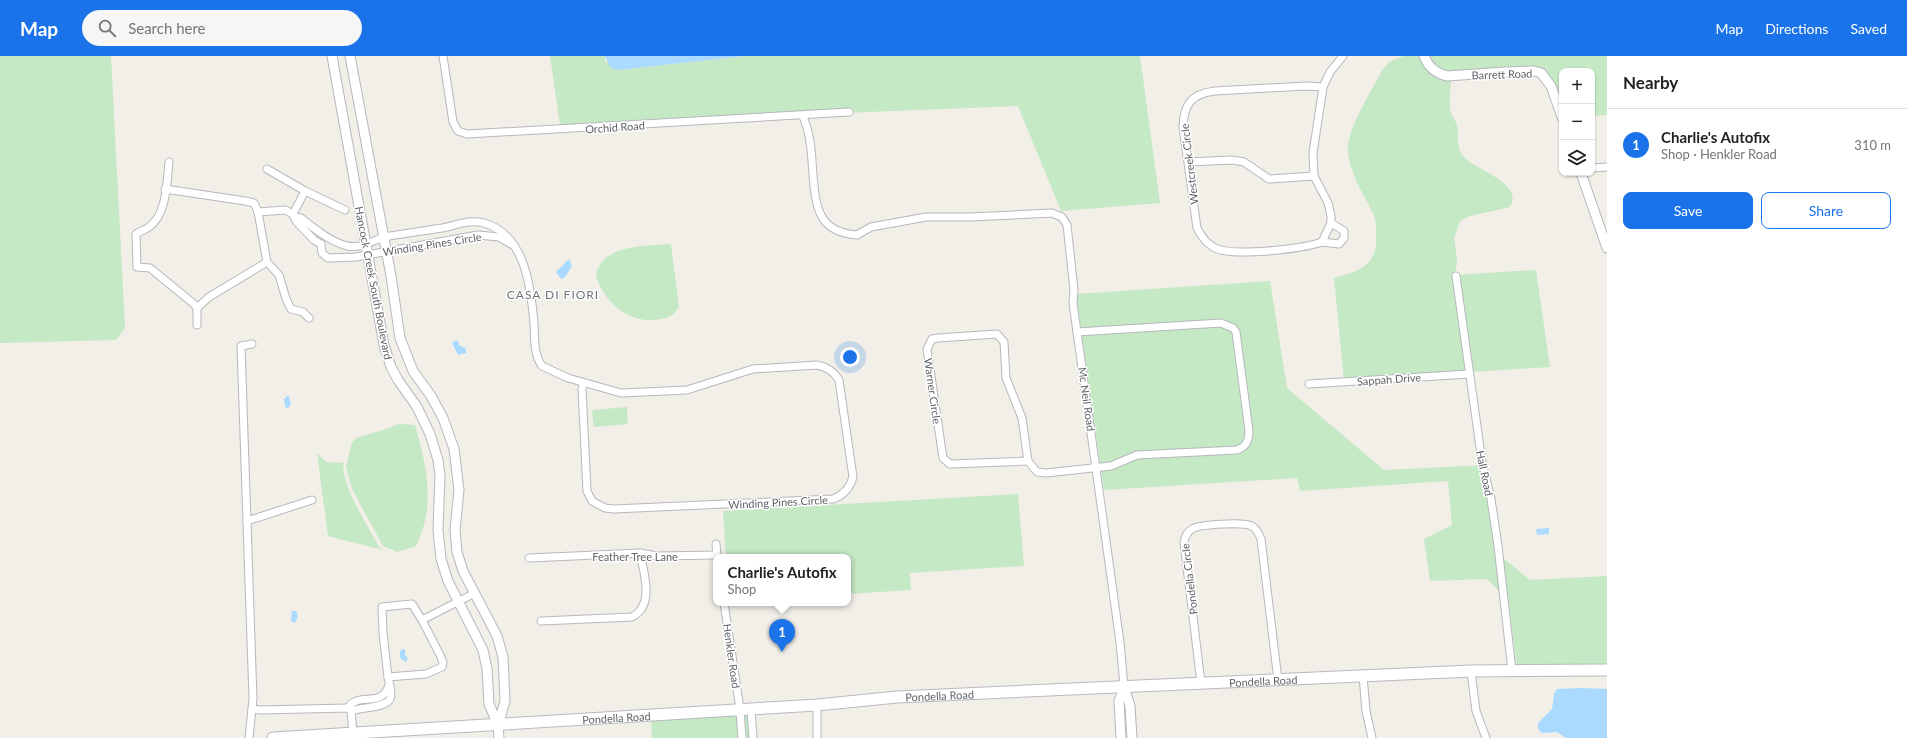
<!DOCTYPE html>
<html lang="en">
<head>
<meta charset="utf-8">
<style>
	body { margin:0; font-family:Lato,sans-serif; background:#f6f6f6; color:#222 }
	.controls { position:absolute; right:12px; top:12px; display:grid; overflow:hidden; border-radius:8px; box-shadow:0 1px 3px #0004 }
	.controls button { width:36px; height:36px; display:grid; place-items:center; padding:0; border:0; border-bottom:1px solid #e0e0e0; background:#fff; color:#222; font:20px sans-serif }
	.you { position:absolute; left:850px; top:301px; width:14px; height:14px; margin:-10px; border:3px solid #fff; border-radius:50%; background:#1a73e8; box-shadow:0 0 0 6px #1a73e833 }
	.badge { display:grid; place-items:center; width:26px; height:26px; border-radius:50%; background:#1a73e8; color:#fff; font-size:13px; font-weight:700 }
	.pin { position:absolute; translate:-50% -33px; filter:drop-shadow(0 1px 2px #0008) }
	.pin::after { content:''; position:absolute; top:21px; width:14px; height:12px; background:inherit; clip-path:polygon(0 0,100% 0,50% 100%) }
	.popup { position:absolute; left:713px; top:498px; width:138px; height:52px; box-sizing:border-box; display:grid; place-content:center; border-radius:8px; background:#fff; filter:drop-shadow(0 1px 3px #0005); font-size:13px; white-space:nowrap; color:#767676 }
	.popup b { font-size:15px; color:#222 }
	.popup::after { content:''; position:absolute; left:50%; top:100%; margin-left:-8px; border:8px solid transparent; border-top-color:#fff }
	.list { margin:0; padding:0; list-style:none }
	h2 { display:flex; justify-content:space-between; align-items:center; height:52px; margin:0; padding:0 16px; font-size:17px }
	h2 small { font-size:13px; font-weight:400; color:#767676 }
	.list li { display:grid; grid-template-columns:26px 1fr auto; gap:12px; align-items:center; box-sizing:border-box; height:72px; padding:0 16px; border-top:1px solid #e0e0e0 }
	.list b { display:block; font-size:15px; white-space:nowrap }
	.list p { margin:0; font-size:13px; white-space:nowrap; color:#767676 }
	.list em { font-size:13px; font-style:normal; color:#767676 }
	.actions { display:flex; gap:8px; padding:12px 16px }
	.actions a { flex:1; padding:9px 0; border:1px solid #1a73e8; border-radius:8px; text-align:center; font-size:14px; color:#1a73e8 }
	.actions .main { background:#1a73e8; color:#fff }
	.icon { flex:none; width:22px; height:22px; fill:none; stroke:currentColor; stroke-width:2; stroke-linecap:round; stroke-linejoin:round }
	.map { position:relative; flex:none; width:1607px; height:682px; overflow:hidden }
	header { display:flex; align-items:center; gap:24px; box-sizing:border-box; height:56px; padding:0 20px; background:#1a73e8; color:#fff }
	header strong { font-size:19px }
	nav { display:flex; gap:22px; margin-inline-start:auto; font-size:14px }
	.search { width:280px; height:36px; background:#f6f6f6; display:flex; align-items:center; gap:10px; box-sizing:border-box; padding:0 14px; border-radius:22px; color:#767676; font-size:15px }
	main { display:flex }
	aside { flex:1; background:#fff }
	.map>svg:first-child { display:block }
</style>
</head>
<body>
<header>
<strong>Map</strong>
<div class="search"><svg class="icon" aria-label="search" viewBox="0 0 24 24"><circle cx="10" cy="10" r="6"/><path d="M15 15l6 6"/></svg>Search here</div>
<nav><a>Map</a><a>Directions</a><a>Saved</a></nav>
</header>
<main>
<div class="map">
<svg width="1607" height="682" viewBox="0 0 1607 682">
	<rect width="100%" height="100%" fill="#f1efe8"/>
	<g fill="#c5e8c5">
		<polygon points="0,0 111,0 125,272 116,284 0,287"/>
		<polygon points="550,0 605,0 605,5 618,14 745,0 1140,0 1160,147 1061,155 1018,50 844,57 561,76"/>
		<path d="M1404,0H1420L1451,23C1451,33 1449,42 1450,51C1450,58 1455,63 1457,69C1459,79 1456,89 1462,99C1473,114 1525,126 1510,151L1470,160L1460,165L1454,182L1457,203L1455,219L1536,214L1550,311L1344,324L1334,222C1361,215 1379,208 1376,177C1376,172 1376,166 1375,162C1365,138 1348,118 1348,91C1349,70 1373,32 1383,13L1389,6Z"/>
		<path d="M1427,0H1607V59L1592,60V15H1562V48C1557,36 1553,21 1542,12L1447,16L1433,10Z"/>
		<path d="M671,188L679,251C673,261 667,262 656,264C627,267 603,245 596,219C602,188 646,190 671,188Z"/>
		<polygon points="1270,225 1287,332 1384,414 1486,409 1502,501 1530,524 1607,520 1607,610 1517,611 1508,544 1487,523 1430,525 1424,483 1452,469 1448,425 1300,435 1297,422 1104,434 1076,238"/>
		<polygon points="627,351 628,368 594,371 592,354"/>
		<path d="M399,368L415,369C427,412 436,449 416,490L397,496L383,490L352,433L346,410L352,387L356,382L383,374Z"/>
		<path d="M317,397L326,406L338,407L344,406C338,424 370,474 380,492L387,495L328,480Z"/>
		<polygon points="1018,438 1024,510 910,517 911,534 848,538 848,501 726,501 723,455"/>
		<polygon points="756,656 756,682 652,682 651,663"/>
	</g>
	<g fill="#aadaff">
		<polygon points="605,0 745,0 618,14 610,11"/>
		<polygon points="569,203 572,210 565,221 561,223 556,216"/>
		<polygon points="455,285 458,285 459,289 466,293 466,297 458,299 452,287"/>
		<polygon points="287,340 289,340 291,348 288,352 285,351 284,343"/>
		<polygon points="1549,472 1549,478 1537,479 1536,473"/>
		<polygon points="292,555 296,555 298,560 295,567 291,565"/>
		<polygon points="402,593 405,594 405,599 408,602 406,606 400,602 400,596"/>
		<polygon points="1581,632 1607,633 1607,682 1566,682 1557,676 1542,677 1538,673 1538,667 1552,653 1554,638 1557,633"/>
	</g>
	<g fill="none" stroke-linecap="round" stroke-linejoin="round">
		<defs>
			<g id="minor">
				<polyline points="443,0 453,66 458,75 467,78 849,56"/>
				<path d="M1323,31L1306,30L1215,35C1191,38 1184,48 1183,71L1197,172C1201,180 1207,188 1215,192C1234,201 1301,193 1322,186L1331,167V160L1328,147L1314,120L1313,97L1323,31L1330,16L1343,0"/>
				<path d="M803,60C806,68 809,77 810,86C814,108 811,147 824,164C832,175 845,178 857,179L871,171L926,161H970L1052,157L1062,161L1067,169L1074,234L1073,247L1120,586L1124,631"/>
				<path d="M169,106C167,124 167,159 149,171C145,174 140,175 136,178L137,211L150,212L194,248L197,252V269"/>
				<polyline points="1189,106 1232,104 1244,106 1269,123 1314,120"/>
				<polyline points="1592,112 1607,111"/>
				<polyline points="267,113 305,135 345,154"/>
				<polyline points="165,133 245,145 254,147 258,156 285,154 293,158 296,165 314,184 321,188 322,197 328,202 356,201 478,179 499,181 511,188"/>
				<polyline points="258,156 267,206 279,219 286,243 291,253 303,256 309,262"/>
				<polyline points="293,158 305,135"/>
				<path d="M295,161L301,162C315,173 329,185 347,190C361,193 373,184 385,181C404,177 424,175 442,172C457,169 469,163 484,167C525,178 531,232 534,267C535,282 533,297 542,310L568,322L621,337L687,334L753,313L817,309C827,311 834,315 839,324L853,421C850,432 844,439 833,443L614,453L605,452L592,445L587,435L582,333L583,327"/>
				<polyline points="1322,186 1339,188 1344,182 1344,175 1331,167"/>
				<polyline points="1456,220 1482,406 1491,443 1498,490 1512,615"/>
				<polyline points="197,252 209,241 267,206"/>
				<polygon points="997,278 1004,286 1006,322 1022,362 1028,405 950,408 943,402 927,293 932,283 938,282"/>
				<polyline points="1309,328 1469,318"/>
				<path d="M1028,405L1037,416L1046,417L1111,410L1137,399L1237,394C1246,391 1249,385 1249,375L1236,276L1233,272L1221,267L1077,276"/>
				<polyline points="247,465 312,444"/>
				<polyline points="716,488 717,501"/>
				<polyline points="529,502 640,497 657,500 717,499"/>
				<polyline points="724,547 740,653 742,682"/>
				<polyline points="422,564 441,601 443,607 442,611 426,618 388,621 383,577 382,551 412,548 422,564 475,537"/>
				<path d="M541,565L632,561C655,549 644,518 640,497"/>
				<polyline points="1471,615 1476,655 1486,682"/>
				<polyline points="1363,620 1366,655 1372,682"/>
				<path d="M1201,627L1184,486C1185,480 1187,476 1192,473C1200,468 1244,466 1252,470C1257,473 1259,478 1261,483L1278,624"/>
				<path d="M348,652C358,635 382,653 389,629"/>
				<polyline points="252,653 261,654 348,652 351,655 353,677"/>
				<polyline points="751,653 753,682"/>
				<path d="M351,655C361,651 386,652 390,643C393,637 389,627 388,621"/>
				<polyline points="249,682 253,643 241,290 252,288"/>
				<polyline points="817,682 817,649"/>
			</g>
			<g id="tertiary">
				<polyline points="332,0 384,289 391,311 398,324 417,351 430,378 438,404 440,420 438,474 441,503 448,525 483,594 487,613 489,648 498,669"/>
				<polyline points="350,0 391,220 400,282 413,315 431,340 443,362 454,393 459,434 455,474 457,496 463,515 497,580 503,601 505,645 498,669 499,682"/>
				<path d="M1424,0C1428,11 1435,17 1447,20L1505,16L1534,15L1541,17L1551,30L1562,61"/>
				<polyline points="1581,117 1607,192"/>
				<polyline points="1124,631 1130,650 1132,682"/>
				<polyline points="1121,682 1119,645 1124,631"/>
			</g>
			<g id="secondary">
				<path id="s1" d="M273,682L817,649L897,641L1471,615L1607,614"/>
			</g>
		</defs>
		<use href="#minor" stroke="#b5b8bc" stroke-width="9"/>
		<use href="#tertiary" stroke="#b5b8bc" stroke-width="11"/>
		<use href="#secondary" stroke="#b6babf" stroke-width="13"/>
		<use href="#minor" stroke="#fff" stroke-width="7"/>
		<use href="#tertiary" stroke="#fff" stroke-width="9"/>
		<use href="#secondary" stroke="#fff" stroke-width="11"/>
	</g>
	<g text-anchor="middle" dominant-baseline="central" stroke-width="3" stroke-linejoin="round" paint-order="stroke">
		<g font-size="11" fill="#5f6368" stroke="#fff">
			<text transform="translate(1502 18) rotate(-2)">Barrett Road</text>
			<text transform="translate(615 71) rotate(-4)">Orchid Road</text>
			<text transform="translate(1189 108) rotate(-97)">Westcreek Circle</text>
			<text transform="translate(432 188) rotate(-9)">Winding Pines Circle</text>
			<text transform="translate(374 227) rotate(79)">Hancock Creek South Boulevard</text>
			<text transform="translate(1389 323) rotate(-4)">Sappah Drive</text>
			<text transform="translate(933 335) rotate(82)">Warner Circle</text>
			<text transform="translate(1087 343) rotate(82)">Mc Neil Road</text>
			<text transform="translate(1485 417) rotate(78)">Hall Road</text>
			<text transform="translate(778 446) rotate(-3)">Winding Pines Circle</text>
			<text x="635" y="500">Feather Tree Lane</text>
			<text transform="translate(1189 523) rotate(-97)">Pondella Circle</text>
			<text transform="translate(732 600) rotate(82)">Henkler Road</text>
			<text stroke="none"><textPath href="#s1" startOffset="992">Pondella Road</textPath></text>
			<text stroke="none"><textPath href="#s1" startOffset="668">Pondella Road</textPath></text>
			<text stroke="none"><textPath href="#s1" startOffset="344">Pondella Road</textPath></text>
		</g>
		<g font-size="12" letter-spacing="1" fill="#70757a" stroke="#fff">
			<text x="553" y="238">CASA DI FIORI</text>
		</g>
	</g>
</svg>
<div class="controls">
<button>+</button>
<button>−</button>
<button><svg class="icon" aria-label="layers" viewBox="0 0 24 24"><path d="M12 4l9 5-9 5-9-5zM3 14l9 5 9-5"/></svg></button>
</div>
<div class="you"></div>
<div class="pin badge" style="left:782px;top:596px">1</div>
<div class="popup"><b>Charlie's Autofix</b>Shop</div>
</div>
<aside>
<h2>Nearby<small></small></h2>
<ul class="list">
<li><span class="badge">1</span><div><b>Charlie's Autofix</b><p>Shop · Henkler Road</p></div><em>310 m</em></li>
</ul>
<div class="actions"><a class="main">Save</a><a>Share</a></div>
</aside>
</main>
</body>
</html>
